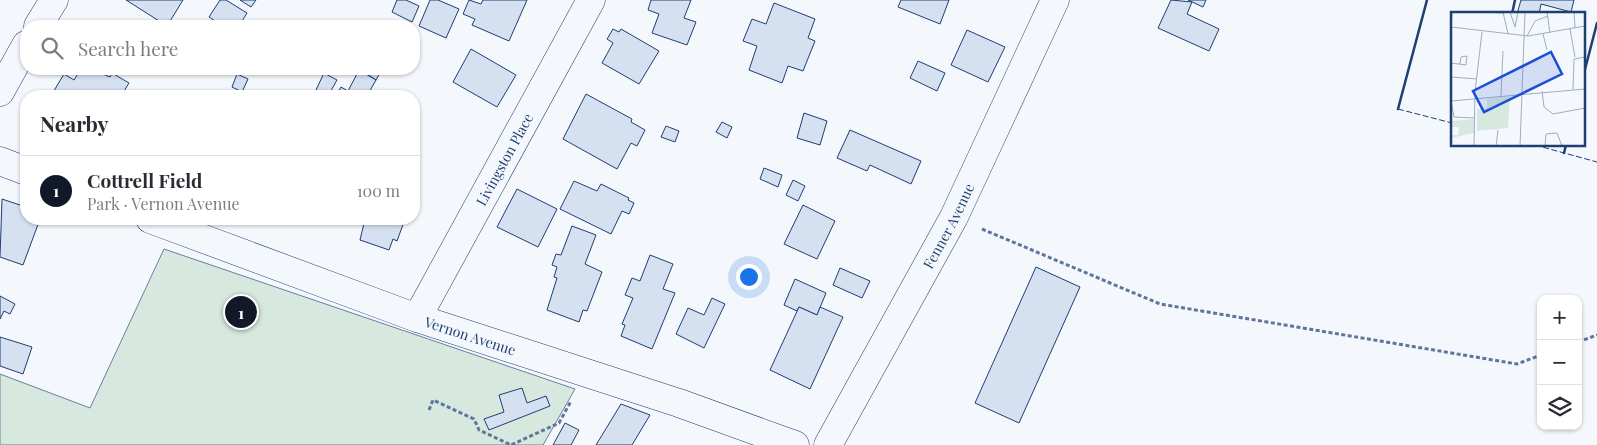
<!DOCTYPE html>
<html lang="en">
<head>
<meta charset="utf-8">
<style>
	body { margin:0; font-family:"Playfair Display",serif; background:#f2f2f3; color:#2b2b33 }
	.controls { position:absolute; right:15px; bottom:15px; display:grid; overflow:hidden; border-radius:10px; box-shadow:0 1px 4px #0004 }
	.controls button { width:45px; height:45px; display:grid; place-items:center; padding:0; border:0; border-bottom:1px solid #e1e1e2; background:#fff; color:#2b2b33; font:25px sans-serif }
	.you { position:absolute; left:748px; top:276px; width:18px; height:18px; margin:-12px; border:4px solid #fff; border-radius:50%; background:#1a73e8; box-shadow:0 0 0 8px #1a73e833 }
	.badge { display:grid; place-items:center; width:32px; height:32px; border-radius:50%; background:#111827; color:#fff; font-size:16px; font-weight:700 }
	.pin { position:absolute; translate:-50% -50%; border:2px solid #fff; box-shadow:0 1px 5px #0006 }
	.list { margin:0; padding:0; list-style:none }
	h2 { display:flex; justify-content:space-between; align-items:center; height:65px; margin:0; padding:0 20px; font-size:21px }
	h2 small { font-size:16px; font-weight:400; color:#7c7c81 }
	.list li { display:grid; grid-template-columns:32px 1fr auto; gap:15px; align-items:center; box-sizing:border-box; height:70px; padding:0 20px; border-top:1px solid #e1e1e2 }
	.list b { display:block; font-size:19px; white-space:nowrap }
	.list p { margin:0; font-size:16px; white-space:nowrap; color:#7c7c81 }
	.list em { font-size:16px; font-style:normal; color:#7c7c81 }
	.icon { flex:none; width:28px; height:28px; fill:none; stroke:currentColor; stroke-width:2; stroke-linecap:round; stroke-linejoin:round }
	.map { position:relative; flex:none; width:1597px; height:445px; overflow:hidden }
	.search { position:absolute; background:#fff; box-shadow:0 1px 4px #0004; left:20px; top:20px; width:400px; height:55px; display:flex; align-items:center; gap:12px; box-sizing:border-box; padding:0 18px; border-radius:20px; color:#7c7c81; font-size:19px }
	.panel { position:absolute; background:#fff; box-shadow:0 1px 4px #0004; left:20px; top:90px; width:400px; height:135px; border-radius:20px }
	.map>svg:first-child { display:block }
</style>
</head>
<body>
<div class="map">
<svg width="1597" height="445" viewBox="0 0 1597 445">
	<rect width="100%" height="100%" fill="#f4f7fb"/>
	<polygon fill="#d7e8df" stroke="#687fa3" points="164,249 575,389 543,445 0,445 0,374 90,408"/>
	<g fill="#d5e0f0" stroke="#1d3f73">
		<polygon points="126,0 183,0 167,26"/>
		<polygon points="220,0 226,0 247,13 239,26 223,26 209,17"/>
		<polygon points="240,0 256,0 251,7"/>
		<polygon points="397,0 406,0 419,6 412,22 392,12"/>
		<polygon points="430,0 438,0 459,9 446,38 419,26"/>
		<polygon points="469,0 481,4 483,0 527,0 509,41 472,25 475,19 463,14"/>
		<polygon points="651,0 691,0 684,18 696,22 687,45 652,33 659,14 648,10"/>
		<polygon points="901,0 949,0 940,24 898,7"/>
		<polygon points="1171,0 1192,2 1187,14 1219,29 1209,51 1158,28"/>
		<polygon points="1188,0 1206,0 1203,7"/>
		<polygon points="1521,0 1574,0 1571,12 1541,4 1539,14 1517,14"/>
		<polygon points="774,3 815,19 808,38 815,41 803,71 788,66 782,83 749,70 757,46 743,41 752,19 766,24"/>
		<polygon points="613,29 619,32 621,29 659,51 639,84 602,63 613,43 607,39"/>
		<polygon points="967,30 1005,47 988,82 951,65"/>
		<polygon points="471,49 516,75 497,107 453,82"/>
		<polygon points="918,61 945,73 937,91 910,78"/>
		<polygon points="81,69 91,69 110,77 112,73 129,83 121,96 55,96 52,94 64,74 74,80"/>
		<polygon points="360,69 382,69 376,80"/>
		<polygon points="359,70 376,80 367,96 358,96 348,91"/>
		<polygon points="324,73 337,80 328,96 316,90"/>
		<polygon points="237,74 248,79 242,92 232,87"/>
		<polygon points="341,87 348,91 358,96 336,96"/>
		<polygon points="586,94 632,119 631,122 645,130 637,146 631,143 617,169 563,139"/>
		<polygon points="804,113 827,121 820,145 797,138"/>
		<polygon points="722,122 732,127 727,138 716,132"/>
		<polygon points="666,126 679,131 675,142 661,137"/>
		<polygon points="850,130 921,161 911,184 870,165 867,171 837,158"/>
		<polygon points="764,168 782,175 778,187 760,179"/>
		<polygon points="793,180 805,186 798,201 786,195"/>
		<polygon points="574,181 597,191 601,184 629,198 628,200 634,203 629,214 622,211 611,234 560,209"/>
		<polygon points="517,189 557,209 538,247 497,227"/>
		<polygon points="2,199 26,207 26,219 40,219 23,265 0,257"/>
		<polygon points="803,205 835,221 817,259 784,244"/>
		<polygon points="365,219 405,219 397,241 393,239 389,250 360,240"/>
		<polygon points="572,226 596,235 585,264 602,272 587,311 583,310 579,322 547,310 557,278 554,277 557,267 552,265 556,254 561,255"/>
		<polygon points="650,255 673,264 663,289 675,293 652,349 621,336 625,325 622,324 633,298 625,295 632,278 640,281"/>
		<polygon points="1036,267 1080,287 1019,423 975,403"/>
		<polygon points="840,268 870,281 862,298 833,285"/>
		<polygon points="795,279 826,293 817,315 799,307 797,311 784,305"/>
		<polygon points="0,296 15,304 10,314 4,311 0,319"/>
		<polygon points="712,298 725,304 704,348 676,334 688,308 704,315"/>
		<polygon points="799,307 817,315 820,307 843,317 810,389 770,370"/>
		<polygon points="0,337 32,347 23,374 0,366"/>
		<polygon points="522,388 527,403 546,396 550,406 489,430 484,419 504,412 499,395"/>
		<polygon points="621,404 650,415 632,445 596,445"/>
		<polygon points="565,423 579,430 571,445 553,445"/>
	</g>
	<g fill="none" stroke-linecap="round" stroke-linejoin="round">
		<defs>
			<g id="minor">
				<polyline points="0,161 26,171"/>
				<path id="s1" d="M150,219L417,318L679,403L795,445"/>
				<path id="s2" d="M417,318L591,0"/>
				<path id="s3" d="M828,445L954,217L1055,0"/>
			</g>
			<g id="tertiary">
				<polyline points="38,26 54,0"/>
				<polyline points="0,92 26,45"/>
			</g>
		</defs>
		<use href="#minor" stroke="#1d3f73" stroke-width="29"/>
		<use href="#tertiary" stroke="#1d3f73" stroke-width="29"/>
		<g stroke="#5e769c" stroke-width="3" stroke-dasharray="4 2.5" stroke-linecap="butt">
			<polyline points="982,229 1160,304 1517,364 1541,355"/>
			<polyline points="1578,342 1597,335"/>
			<polyline points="429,410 433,400 474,419 479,430 511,445 559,423 571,401"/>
		</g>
		<use href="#minor" stroke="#f4f7fb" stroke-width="28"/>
		<use href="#tertiary" stroke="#f4f7fb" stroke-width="28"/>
		<g stroke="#1d3f73" stroke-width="1" stroke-dasharray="6 2.5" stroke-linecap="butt">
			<polyline points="1398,109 1452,123"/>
			<polyline points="1535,145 1597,162"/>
		</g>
		<g stroke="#1d3f73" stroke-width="2.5">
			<polyline points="1512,14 1515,0"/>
			<polyline points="1583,77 1597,23"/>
			<polyline points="1398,109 1427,0"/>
			<polyline points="1564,153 1566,145"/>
		</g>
	</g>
	<g text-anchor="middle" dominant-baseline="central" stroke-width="4" stroke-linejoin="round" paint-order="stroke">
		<g font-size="14" fill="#1d3f73" stroke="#f4f7fb">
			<text stroke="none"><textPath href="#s2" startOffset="181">Livingston Place</textPath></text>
			<text stroke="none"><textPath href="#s3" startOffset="250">Fenner Avenue</textPath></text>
			<text stroke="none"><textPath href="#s1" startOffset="341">Vernon Avenue</textPath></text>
		</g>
	</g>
	<g transform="translate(1451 12)">
		<rect width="134" height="134" fill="#f4f7fb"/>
		<path d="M59,84L57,116L26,119V97L36,96V87ZM0,107L2,109L23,107V121L0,126V123H7L8,115H0Z" fill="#d7e8df"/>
		<path fill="none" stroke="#9eadc5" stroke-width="1" d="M29,0L52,1M52,0L57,22M59,0L64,15L67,0M96,0L99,21M123,0L124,16M0,15L77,24L134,14M119,17L124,45M92,22L96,38M76,24L84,9L97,4M0,25L1,0M0,51L15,53L16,44L10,45L9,52M0,65L26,67M122,77L123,47L134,45M91,79L93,95L102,102L134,96M50,84L52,39M24,106L3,105L0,89L134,77M23,134L24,80L31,20M45,134L47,118M69,134L74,0M94,134L95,122L106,121L111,134"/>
		<path fill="#1d4ed8" fill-opacity="0.15" stroke="#1d4ed8" stroke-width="2.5" d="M100,40L111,62L33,100L22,79Z"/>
		<rect width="134" height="134" fill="none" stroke="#1d3f73" stroke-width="2.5"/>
	</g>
</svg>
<div class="controls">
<button>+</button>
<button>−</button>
<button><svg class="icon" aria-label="layers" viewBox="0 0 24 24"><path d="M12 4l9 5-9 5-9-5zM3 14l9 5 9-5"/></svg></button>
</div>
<div class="you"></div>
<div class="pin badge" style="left:241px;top:312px">1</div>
<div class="search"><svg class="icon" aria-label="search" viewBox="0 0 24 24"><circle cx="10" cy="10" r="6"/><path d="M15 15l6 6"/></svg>Search here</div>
<section class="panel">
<h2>Nearby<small></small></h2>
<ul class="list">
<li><span class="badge">1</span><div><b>Cottrell Field</b><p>Park · Vernon Avenue</p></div><em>100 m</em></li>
</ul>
</section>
</div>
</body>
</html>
